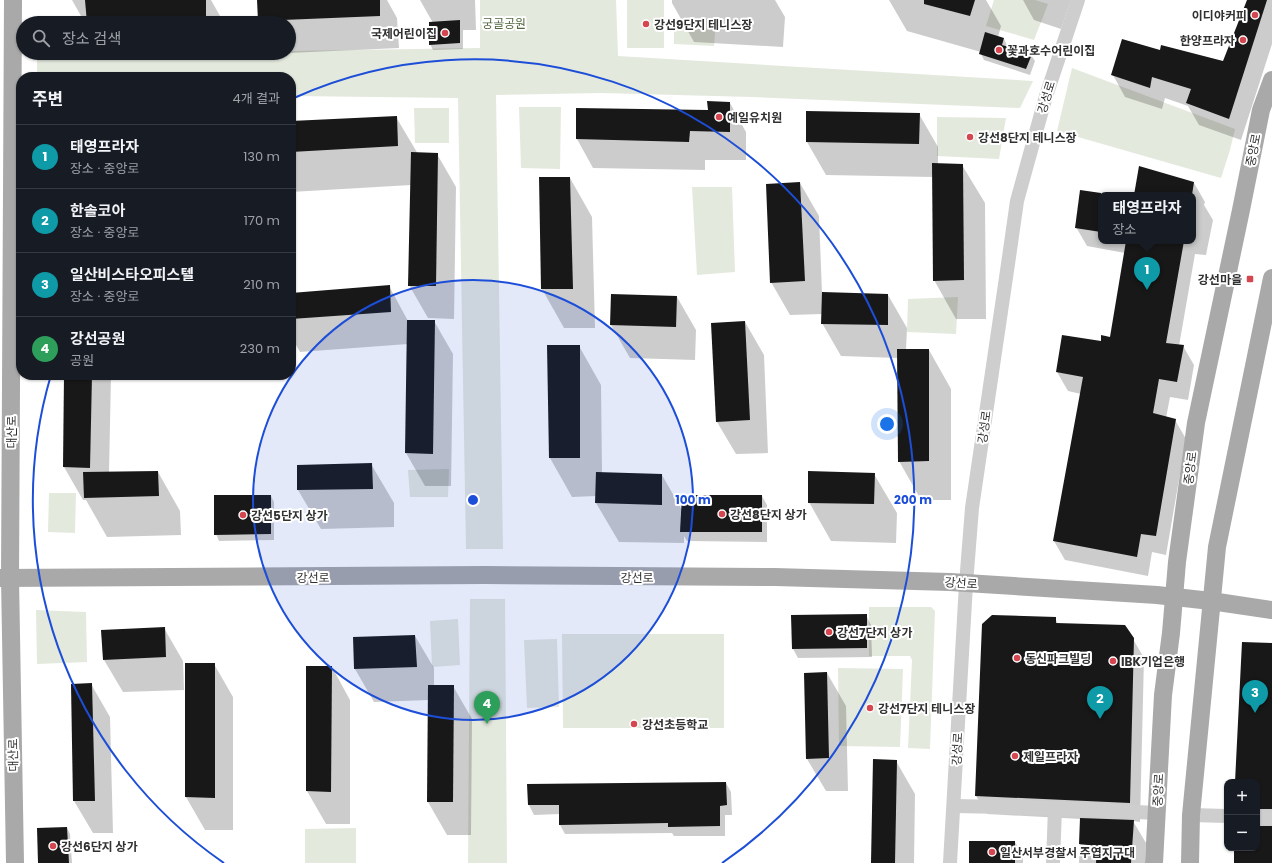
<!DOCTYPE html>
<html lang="ko">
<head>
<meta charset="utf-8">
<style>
	body { margin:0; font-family:Poppins,"Noto Sans KR",sans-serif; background:#20242c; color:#f1f3f6 }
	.controls { position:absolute; right:12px; bottom:12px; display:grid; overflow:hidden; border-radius:8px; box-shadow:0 1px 3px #0004 }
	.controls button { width:36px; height:36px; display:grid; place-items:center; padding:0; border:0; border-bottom:1px solid #363941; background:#171b24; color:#f1f3f6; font:20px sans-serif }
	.you { position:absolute; left:887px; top:424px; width:14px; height:14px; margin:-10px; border:3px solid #fff; border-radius:50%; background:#1a73e8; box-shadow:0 0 0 6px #1a73e833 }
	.badge { display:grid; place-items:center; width:26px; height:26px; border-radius:50%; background:#d44751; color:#fff; font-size:13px; font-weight:700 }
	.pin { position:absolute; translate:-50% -33px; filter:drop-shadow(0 1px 2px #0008) }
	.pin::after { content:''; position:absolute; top:21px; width:14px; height:12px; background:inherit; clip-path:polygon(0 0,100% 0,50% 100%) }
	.popup { position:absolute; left:1098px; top:192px; width:98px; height:52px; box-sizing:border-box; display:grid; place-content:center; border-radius:8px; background:#171b24; filter:drop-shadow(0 1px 3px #0005); font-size:13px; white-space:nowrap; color:#9ea1a6 }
	.popup b { font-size:15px; color:#f1f3f6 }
	.popup::after { content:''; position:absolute; left:50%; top:100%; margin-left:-8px; border:8px solid transparent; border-top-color:#171b24 }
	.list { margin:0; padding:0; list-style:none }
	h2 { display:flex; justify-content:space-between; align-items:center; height:52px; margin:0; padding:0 16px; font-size:17px }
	h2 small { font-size:13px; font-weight:400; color:#9ea1a6 }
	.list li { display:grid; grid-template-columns:26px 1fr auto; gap:12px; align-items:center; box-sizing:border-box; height:64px; padding:0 16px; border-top:1px solid #363941 }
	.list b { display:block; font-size:15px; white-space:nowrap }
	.list p { margin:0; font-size:13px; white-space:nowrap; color:#9ea1a6 }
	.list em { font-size:13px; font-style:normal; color:#9ea1a6 }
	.icon { flex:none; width:22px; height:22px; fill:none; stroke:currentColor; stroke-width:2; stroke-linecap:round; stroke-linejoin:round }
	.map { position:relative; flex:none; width:1272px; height:863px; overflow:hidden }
	.search { position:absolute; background:#171b24; box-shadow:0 1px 3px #0004; left:16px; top:16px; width:280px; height:44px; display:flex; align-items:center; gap:10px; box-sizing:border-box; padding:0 14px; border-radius:22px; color:#9ea1a6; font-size:15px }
	.panel { position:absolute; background:#171b24; box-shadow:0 1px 3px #0004; left:16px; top:72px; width:280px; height:308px; border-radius:16px }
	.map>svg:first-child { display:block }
</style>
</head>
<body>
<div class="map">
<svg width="1272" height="863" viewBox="0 0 1272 863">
	<rect width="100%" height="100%" fill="#fff"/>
	<g fill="#e4e9de">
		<polygon points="480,0 616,0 618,56 1033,81 1020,108 752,97 601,93 496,95 503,549 466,549 458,98 291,96 291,77 37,77 37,56 193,53 289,53 289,51 480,48"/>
		<rect x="627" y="0" width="37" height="48"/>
		<polygon points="994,0 1035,0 1048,4 1034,40 986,26"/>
		<polygon points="674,18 716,19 714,46 674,44"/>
		<polygon points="1072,68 1235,129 1230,150 1221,178 1057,131"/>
		<polygon points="519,107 561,107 560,169 521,168"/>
		<polygon points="414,108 449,108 449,143 415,143"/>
		<polygon points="937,117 1006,118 999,159 937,156"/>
		<polygon points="692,187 732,187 735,272 697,275"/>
		<polygon points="958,297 956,334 907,332 908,299"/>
		<polygon points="449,469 448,497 410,497 408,470"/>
		<polygon points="49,493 76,493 75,533 48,532"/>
		<polygon points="470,599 505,599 507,863 468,863"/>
		<polygon points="869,607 931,607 935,611 930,749 908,748 912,660 910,656 869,656"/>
		<polygon points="36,610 86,612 87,662 37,664"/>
		<polygon points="458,619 460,665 432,667 430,621"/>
		<polygon points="562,634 724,634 724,728 563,728"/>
		<polygon points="557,639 559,707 527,708 524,640"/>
		<polygon points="838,668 903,669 900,747 839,746"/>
		<polygon points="356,828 356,863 305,863 305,829"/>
	</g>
	<g fill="#0003">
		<polygon points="72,0 211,0 224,23 88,23 87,16 81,16"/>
		<polygon points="258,0 387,0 397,18 399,48 289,53 289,23 261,23 259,20"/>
		<polygon points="420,0 475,0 476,30 463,30 463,49 433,50 430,44 433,23"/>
		<polygon points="672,0 775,0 785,17 783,47 694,42 672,3"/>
		<polygon points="889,0 986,0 1001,26 998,37 1004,39 1007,45 1007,48 1031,55 1035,61 1030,75 984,60 981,54 981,52 907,31"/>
		<polygon points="1023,0 1071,0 1061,29 1034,20"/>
		<polygon points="1248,0 1272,0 1272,44 1241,140 1199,125 1188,106 1165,98 1162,109 1125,97 1113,75 1160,51 1224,63"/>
		<polygon points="105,53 226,53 226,55 108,59"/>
		<polygon points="730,103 746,132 746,160 705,160 705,170 593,168 577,139 577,109 709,111"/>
		<polygon points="807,112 919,114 938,147 938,164 962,165 985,203 986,319 956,319 934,280 933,177 826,175 807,142"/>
		<polygon points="396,117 418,154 437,154 456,187 454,319 428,318 409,285 411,185 291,192 291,122"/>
		<polygon points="570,178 592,217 595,328 564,328 542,289"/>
		<polygon points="800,183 819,216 822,293 888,295 907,328 906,350 929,350 951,389 951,500 921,500 899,461 898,358 841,356 822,323 822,314 790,315 771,282"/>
		<polygon points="1194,183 1205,202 1204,205 1213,220 1206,255 1195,254 1179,346 1183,346 1194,365 1188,400 1170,397 1166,418 1175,420 1186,439 1166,555 1152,552 1148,576 1065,560 1054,541 1081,394 1068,391 1057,372 1102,342 1111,338 1125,253 1087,246 1076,227 1081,191 1106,195 1101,195 1101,241 1193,241 1193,195 1120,195 1120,192 1135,193"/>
		<polygon points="389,286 408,321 434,321 453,354 451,486 425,486 406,453 408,344 300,352 291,336 291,294"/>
		<polygon points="612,295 677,297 696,330 695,360 630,358 611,325"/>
		<polygon points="745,322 764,355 768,453 736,454 717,422"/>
		<polygon points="579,346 601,385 602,473 662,475 682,510 762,496 767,505 767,542 687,541 684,536 684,543 619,542 596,503 596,496 572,497 550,458"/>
		<polygon points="65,375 111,375 109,473 158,472 180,511 181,535 107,537 86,500 83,500 64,467"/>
		<polygon points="371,464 394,503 394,527 321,529 298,490"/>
		<polygon points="874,474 897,513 896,543 831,541 809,502"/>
		<polygon points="271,496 274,502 274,540 219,541 216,534"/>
		<polygon points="866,615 871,625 872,657 798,658 793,649"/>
		<polygon points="1055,618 1058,624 1133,639 1144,658 1140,822 1133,821 1146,843 1145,863 1079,863 1081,819 987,814 976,796"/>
		<polygon points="164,628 183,661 184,690 123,692 104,660"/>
		<polygon points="415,636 434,668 434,686 453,686 472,719 471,835 447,835 428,802 429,700 374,702 355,669 354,638"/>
		<polygon points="1272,644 1272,863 1235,863 1236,848 1257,848 1257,782 1236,782"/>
		<polygon points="186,664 214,664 233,697 233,830 205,830 186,797"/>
		<polygon points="332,667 350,700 350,824 326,824 307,791"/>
		<polygon points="827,673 846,706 848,791 826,791 807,759"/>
		<polygon points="91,684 110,717 113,833 93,833 74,801"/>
		<polygon points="896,761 915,794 914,863 872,863"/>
		<polygon points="726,783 731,792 732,815 725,815 725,836 674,836 672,833 565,834 560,825 560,814 534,815 529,805 528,785"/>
		<polygon points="67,828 70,834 72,863 39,863"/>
		<polygon points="1015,842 1023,856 1023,863 970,863"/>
	</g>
	<g fill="#181818">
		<polygon points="85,0 206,0 206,20 87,23"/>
		<polygon points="257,0 380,0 380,16 258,21"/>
		<polygon points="924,0 975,0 970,16 924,4"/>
		<polygon points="1247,0 1267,0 1229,119 1186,103 1191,89 1152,77 1150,88 1111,75 1122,39 1160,50 1161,45 1223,61"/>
		<polygon points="460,20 460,43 429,45 429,22"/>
		<polygon points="985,32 1004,38 1002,45 1032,54 1026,69 979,54"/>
		<polygon points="707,101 730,102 730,132 690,131 689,142 576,139 576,108 708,110"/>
		<polygon points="806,111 920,113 919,144 806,142"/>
		<polygon points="397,116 398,146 291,152 291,121"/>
		<polygon points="411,152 438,153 436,286 408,286"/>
		<polygon points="932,163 963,164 964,280 933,281"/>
		<polygon points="1139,166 1194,182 1192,195 1134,195"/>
		<polygon points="539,177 570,177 573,289 541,289"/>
		<polygon points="800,182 805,281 770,283 766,184"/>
		<polygon points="1080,190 1101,193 1101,232 1075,228"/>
		<polygon points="1126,241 1184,241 1166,343 1184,345 1177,382 1159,379 1153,413 1176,419 1156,536 1141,534 1137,557 1053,541 1083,377 1056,372 1062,335 1101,341 1101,335 1110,337"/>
		<polygon points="390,285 391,312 291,319 291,293"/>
		<polygon points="822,292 888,294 888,325 821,324"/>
		<polygon points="611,294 677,296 676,327 610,325"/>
		<polygon points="407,320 435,320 433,454 405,453"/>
		<polygon points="745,321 750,420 716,422 711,323"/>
		<polygon points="547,345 580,345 580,458 549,458"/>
		<polygon points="897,349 929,349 929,461 898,462"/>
		<polygon points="64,375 92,375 90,468 63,467"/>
		<polygon points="372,463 373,489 297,490 297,465"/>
		<polygon points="158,471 159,496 84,498 83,472"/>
		<polygon points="808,471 875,473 874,504 808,503"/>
		<polygon points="596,472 662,474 662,505 595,503"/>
		<polygon points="214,495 271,495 271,534 214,535"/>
		<polygon points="682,495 762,495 762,532 680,532"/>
		<polygon points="867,614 867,648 792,649 791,615"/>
		<polygon points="992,615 1056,617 1056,623 1125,625 1134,638 1130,803 975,796 982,624"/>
		<polygon points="165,627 166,657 103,660 101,630"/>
		<polygon points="415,635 417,667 354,669 353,637"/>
		<polygon points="1242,642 1272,643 1272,809 1257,809 1257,782 1235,782"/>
		<polygon points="185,663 215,663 215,798 185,797"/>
		<polygon points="306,666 332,666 331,792 306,791"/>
		<polygon points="827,672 829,758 806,759 804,673"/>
		<polygon points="92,683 95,801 73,801 71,684"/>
		<polygon points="428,685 454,685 453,802 427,802"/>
		<polygon points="873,759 897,760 895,863 871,863"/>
		<polygon points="726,782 727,805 720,806 720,826 668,827 668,823 559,825 559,805 528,805 527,784"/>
		<polygon points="1080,818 1134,820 1131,863 1096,863 1097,846 1079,844"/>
		<polygon points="1257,826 1272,826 1272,863 1234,863 1234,848 1257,848"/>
		<polygon points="67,827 69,863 38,863 37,828"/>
		<rect x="969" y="841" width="46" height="22"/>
	</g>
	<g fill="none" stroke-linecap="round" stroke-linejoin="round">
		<g stroke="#cecece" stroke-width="14">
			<polyline points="954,806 1055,808 1157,813"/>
			<polyline points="1191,815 1227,816"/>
			<polyline points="1257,817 1272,818"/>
			<polyline points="950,863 966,584 972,508 1008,264 1017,201 1046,96 1078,0"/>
			<polyline points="1053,863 1055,808"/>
		</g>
		<g stroke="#a9a9a9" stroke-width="18">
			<polyline points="13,0 10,578 15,863"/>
			<polyline points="0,578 485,575 775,577 950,582 1157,595 1211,601 1272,610"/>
			<polyline points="1154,863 1163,695 1171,633 1177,562 1196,423 1241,210 1261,110 1272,80"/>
			<polyline points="1190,863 1191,815 1217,547 1272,278"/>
		</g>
	</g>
	<circle cx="473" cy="500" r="220" fill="#1d4ed8" fill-opacity=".12"/>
	<g fill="none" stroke="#1d4ed8" stroke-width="2">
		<circle cx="473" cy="500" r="220"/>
		<path d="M224 863A440 440 0 0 1 51 375M294 98A440 440 0 0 1 722 863"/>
	</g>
	<g fill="#d44751" stroke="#fff" stroke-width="1.5">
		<circle cx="1255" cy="15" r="4"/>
		<circle cx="646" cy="24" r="4"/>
		<circle cx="445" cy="33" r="4"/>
		<circle cx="1243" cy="40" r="4"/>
		<circle cx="999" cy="50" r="4"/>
		<circle cx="719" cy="117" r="4"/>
		<circle cx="970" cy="137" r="4"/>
		<rect x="1246" y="275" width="8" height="8" rx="2"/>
		<circle cx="722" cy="514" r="4"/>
		<circle cx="243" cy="515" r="4"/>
		<circle cx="829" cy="632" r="4"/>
		<circle cx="1017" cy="658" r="4"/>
		<circle cx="1113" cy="661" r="4"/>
		<circle cx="870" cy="708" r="4"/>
		<circle cx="634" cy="724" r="4"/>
		<circle cx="1015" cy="756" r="4"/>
		<circle cx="53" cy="846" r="4"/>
		<circle cx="992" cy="852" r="4"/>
	</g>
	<g text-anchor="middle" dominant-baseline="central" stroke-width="4" stroke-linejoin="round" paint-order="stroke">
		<g font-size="12" font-weight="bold" fill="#313131" stroke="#fff" text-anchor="start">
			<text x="1247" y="15" text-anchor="end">이디야커피</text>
			<text x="654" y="24">강선9단지 테니스장</text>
			<text x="437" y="33" text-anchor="end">국제어린이집</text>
			<text x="1235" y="40" text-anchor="end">한양프라자</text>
			<text x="1007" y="50">꽃과호수어린이집</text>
			<text x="727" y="117">예일유치원</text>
			<text x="978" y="137">강선8단지 테니스장</text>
			<text x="1242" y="279" text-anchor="end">강선마을</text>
			<text x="730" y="514">강선8단지 상가</text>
			<text x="251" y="515">강선5단지 상가</text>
			<text x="837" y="632">강선7단지 상가</text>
			<text x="1025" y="658">동신파크빌딩</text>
			<text x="1121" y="661">IBK기업은행</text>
			<text x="878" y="708">강선7단지 테니스장</text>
			<text x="642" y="724">강선초등학교</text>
			<text x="1023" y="756">제일프라자</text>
			<text x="61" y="846">강선6단지 상가</text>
			<text x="1000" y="852">일산서부경찰서 주엽지구대</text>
		</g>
		<g font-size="12" fill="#546842" stroke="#fff">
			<text x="504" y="23">궁골공원</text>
		</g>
		<g font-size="12" fill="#313131" stroke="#fff">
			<text transform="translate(1046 97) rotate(-73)">강성로</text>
			<text transform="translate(1253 150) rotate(-79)">중앙로</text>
			<text transform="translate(984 427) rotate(-82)">강성로</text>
			<text transform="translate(11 432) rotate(-90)">대산로</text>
			<text transform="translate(1190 468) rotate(-83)">중앙로</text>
			<text x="313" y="577">강선로</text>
			<text x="637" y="577">강선로</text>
			<text transform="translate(961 583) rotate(4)">강선로</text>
			<text transform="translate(957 749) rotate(-87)">강성로</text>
			<text transform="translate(13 755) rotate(-91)">대산로</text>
			<text transform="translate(1158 790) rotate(-87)">중앙로</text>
		</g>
	</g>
	<circle cx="473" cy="500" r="6" fill="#1d4ed8" stroke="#fff" stroke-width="2"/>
	<g font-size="12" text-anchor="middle" font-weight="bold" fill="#1d4ed8" stroke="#fff" stroke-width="4" stroke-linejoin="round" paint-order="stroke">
		<text x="693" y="504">100 m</text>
		<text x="913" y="504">200 m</text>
	</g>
</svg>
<div class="controls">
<button>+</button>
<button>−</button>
</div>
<div class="you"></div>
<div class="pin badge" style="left:1147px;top:290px;background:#0f9aa8">1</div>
<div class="popup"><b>태영프라자</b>장소</div>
<div class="pin badge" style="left:1100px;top:719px;background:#0f9aa8">2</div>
<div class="pin badge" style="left:1255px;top:713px;background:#0f9aa8">3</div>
<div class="pin badge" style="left:487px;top:724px;background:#2e9e5b">4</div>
<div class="search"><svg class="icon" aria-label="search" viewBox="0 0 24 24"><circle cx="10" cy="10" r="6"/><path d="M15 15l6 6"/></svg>장소 검색</div>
<section class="panel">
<h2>주변<small>4개 결과</small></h2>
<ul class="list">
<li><span class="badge" style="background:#0f9aa8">1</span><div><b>태영프라자</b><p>장소 · 중앙로</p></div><em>130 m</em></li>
<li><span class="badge" style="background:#0f9aa8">2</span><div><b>한솔코아</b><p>장소 · 중앙로</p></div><em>170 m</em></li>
<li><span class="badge" style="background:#0f9aa8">3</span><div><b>일산비스타오피스텔</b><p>장소 · 중앙로</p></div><em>210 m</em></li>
<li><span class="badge" style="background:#2e9e5b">4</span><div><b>강선공원</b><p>공원</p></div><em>230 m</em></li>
</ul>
</section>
</div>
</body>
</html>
